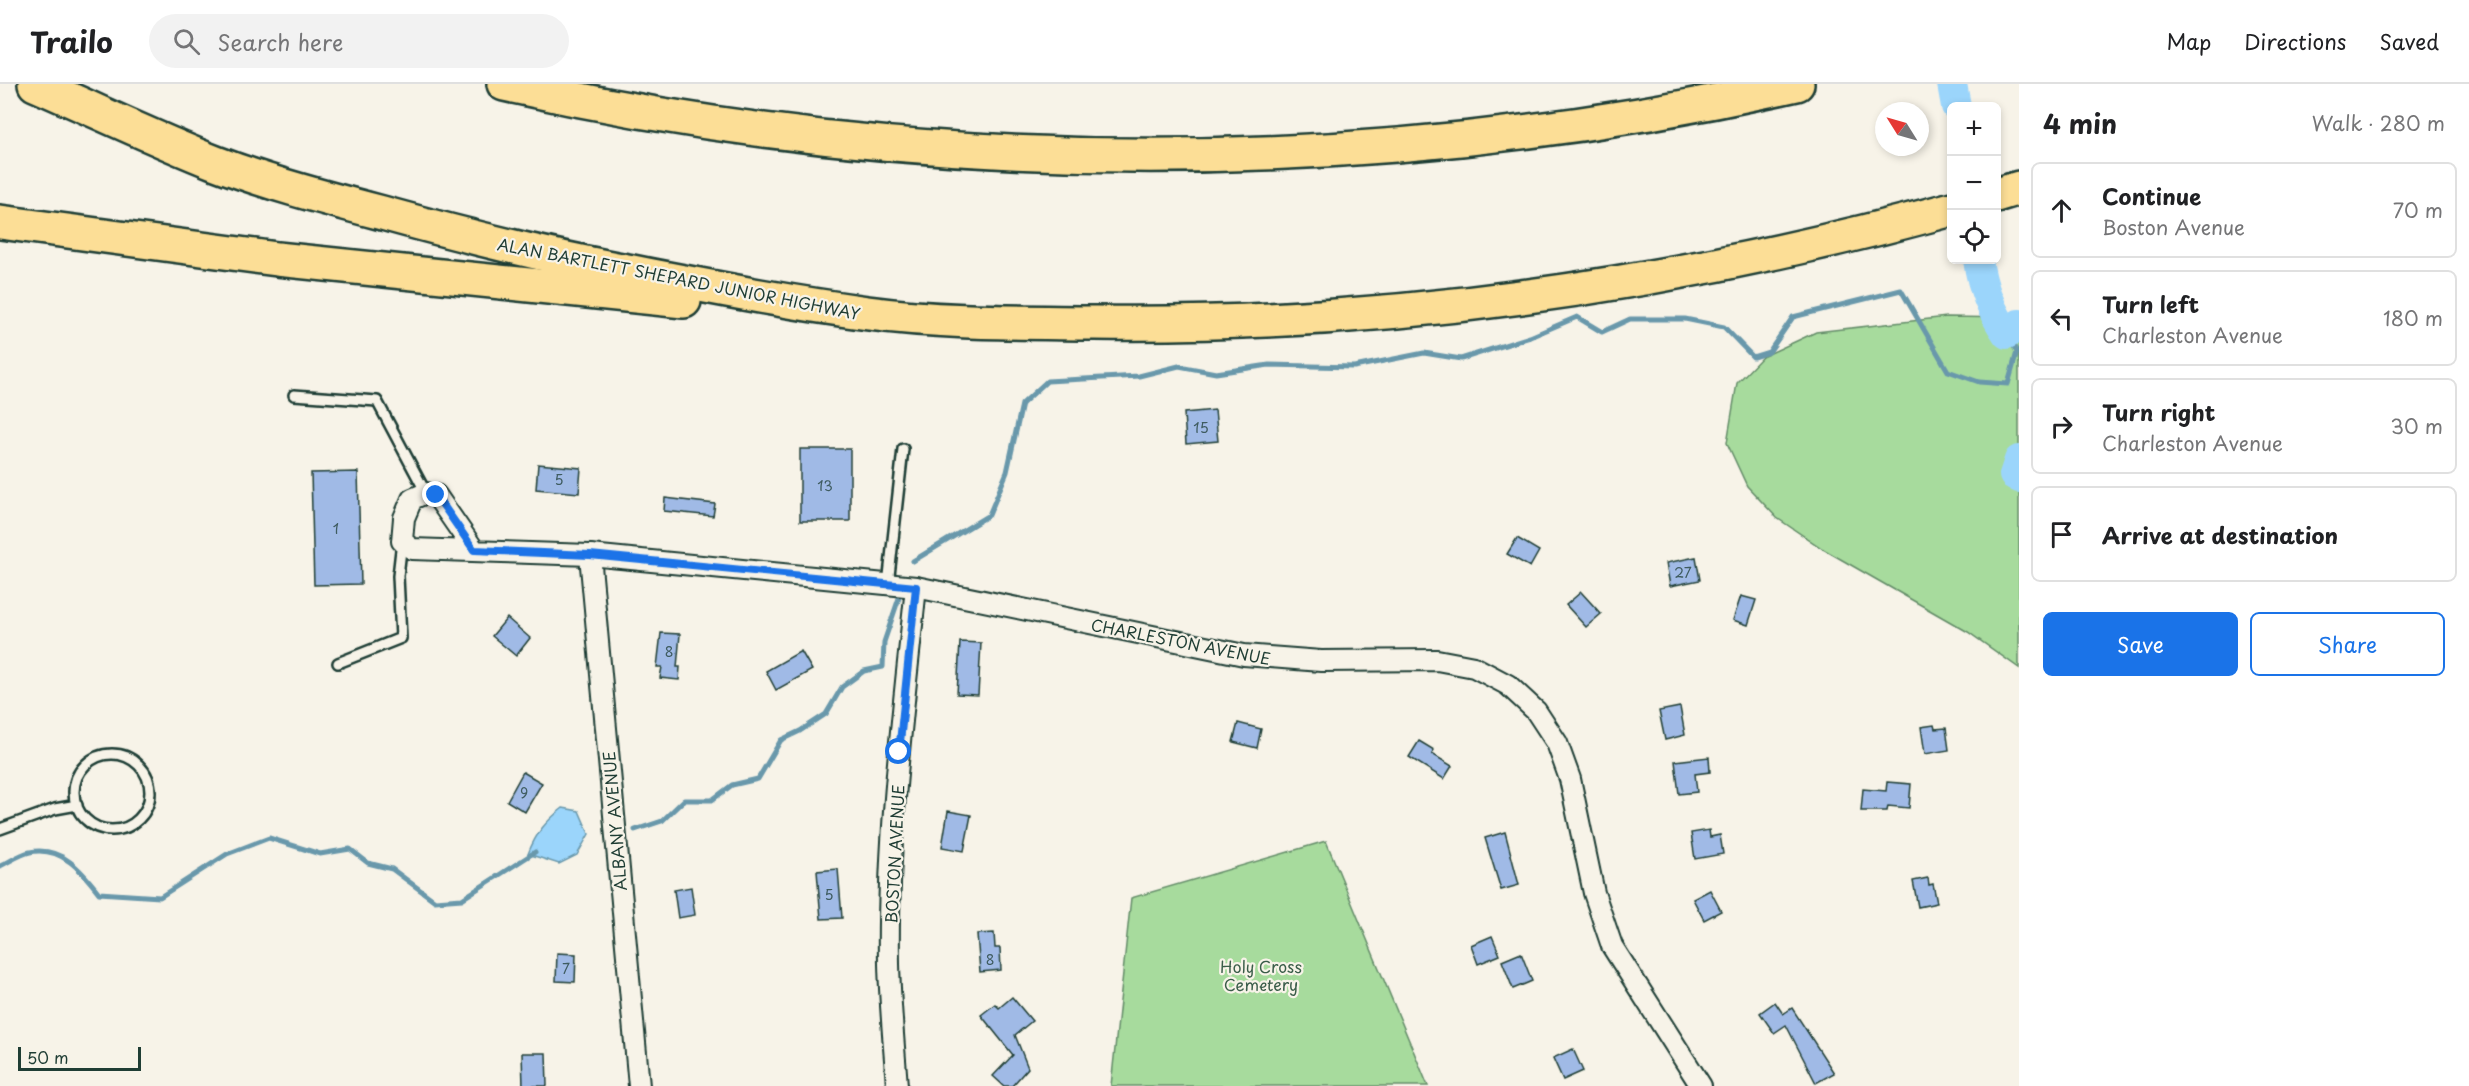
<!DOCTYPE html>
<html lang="en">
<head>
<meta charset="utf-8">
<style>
	body { margin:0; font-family:"Playpen Sans",sans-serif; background:#f2f2f2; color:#202124 }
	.controls { position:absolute; right:18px; top:18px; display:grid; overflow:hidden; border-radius:9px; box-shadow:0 3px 9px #0003 }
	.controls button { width:54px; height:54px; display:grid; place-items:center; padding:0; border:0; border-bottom:2px solid #e0e0e0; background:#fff; color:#202124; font:30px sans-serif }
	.compass { position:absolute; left:1875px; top:18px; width:54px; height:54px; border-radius:50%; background:#fff; box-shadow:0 3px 9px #0003; rotate:307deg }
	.scale { position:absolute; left:18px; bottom:15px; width:123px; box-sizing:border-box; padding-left:6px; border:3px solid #1f3d34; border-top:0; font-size:16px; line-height:21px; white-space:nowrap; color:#1f3d34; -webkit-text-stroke:4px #f7f3e8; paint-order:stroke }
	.stop { position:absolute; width:18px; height:18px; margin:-14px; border:4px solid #1a73e8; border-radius:50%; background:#fff }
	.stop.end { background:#1a73e8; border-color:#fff; box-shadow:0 2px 6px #0008 }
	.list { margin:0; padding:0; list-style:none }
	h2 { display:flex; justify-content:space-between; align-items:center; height:78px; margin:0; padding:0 24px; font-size:26px }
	h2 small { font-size:20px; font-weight:400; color:#757577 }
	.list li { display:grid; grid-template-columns:39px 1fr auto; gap:18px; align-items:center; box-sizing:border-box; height:96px; margin:0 12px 12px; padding:0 12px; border:2px solid #e0e0e0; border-radius:9px }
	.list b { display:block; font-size:22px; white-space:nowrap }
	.list p { margin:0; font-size:20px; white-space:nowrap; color:#757577 }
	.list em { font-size:20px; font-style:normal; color:#757577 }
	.actions { display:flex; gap:12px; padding:18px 24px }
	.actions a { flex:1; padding:14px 0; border:2px solid #1a73e8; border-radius:9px; text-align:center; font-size:21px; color:#1a73e8 }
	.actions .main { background:#1a73e8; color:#fff }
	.icon { flex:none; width:33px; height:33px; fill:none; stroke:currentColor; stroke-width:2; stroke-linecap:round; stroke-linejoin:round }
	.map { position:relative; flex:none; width:2019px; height:1002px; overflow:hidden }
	header { display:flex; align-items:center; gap:36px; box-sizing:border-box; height:84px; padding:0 30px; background:#fff; border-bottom:2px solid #e0e0e0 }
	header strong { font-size:28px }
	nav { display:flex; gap:33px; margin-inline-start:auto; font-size:21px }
	.search { width:420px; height:54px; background:#f2f2f2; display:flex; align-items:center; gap:15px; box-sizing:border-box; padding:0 21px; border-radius:33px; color:#757577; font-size:22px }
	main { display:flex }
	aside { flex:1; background:#fff }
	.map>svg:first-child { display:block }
</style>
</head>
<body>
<header>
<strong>Trailo</strong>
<div class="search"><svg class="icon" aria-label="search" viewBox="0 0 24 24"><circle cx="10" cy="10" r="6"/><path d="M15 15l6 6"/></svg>Search here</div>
<nav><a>Map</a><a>Directions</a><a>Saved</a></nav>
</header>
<main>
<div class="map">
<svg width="2019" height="1002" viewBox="0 0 2019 1002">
	<rect width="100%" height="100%" fill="#f7f3e8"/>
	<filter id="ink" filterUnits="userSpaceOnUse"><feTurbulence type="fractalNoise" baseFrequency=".0167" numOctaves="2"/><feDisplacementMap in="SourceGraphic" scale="12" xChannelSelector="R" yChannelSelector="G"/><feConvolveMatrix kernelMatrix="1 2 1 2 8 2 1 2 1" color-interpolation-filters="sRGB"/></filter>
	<g filter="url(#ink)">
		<g fill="#a7db9d" stroke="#638c68" stroke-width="1.5">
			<polygon points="1947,233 2019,234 2019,584 1968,548 1823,465 1777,434 1747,402 1727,359 1737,299 1762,273 1816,248"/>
			<polygon points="1326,757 1428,1002 1111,1002 1131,814"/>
		</g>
		<path fill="#9bd5fb" stroke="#6998ab" stroke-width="1.5" d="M563,724L579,727L589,750L577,771L559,780L528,770C536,749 546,737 563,724Z"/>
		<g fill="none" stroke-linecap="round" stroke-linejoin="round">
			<g stroke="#6998ab" stroke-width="5">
				<polyline points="913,477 989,431 1007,388 1022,320 1047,297 1139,292 1179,282 1216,289 1269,281 1354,283 1424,269 1461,275 1530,253 1577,233 1602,248 1630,235 1685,235 1724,243 1753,273 1769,268 1793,233 1901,206 1948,287 1979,298 2008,300 2017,268 2007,250"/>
				<polyline points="635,746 662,737 684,716 712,716 732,701 758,695 781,656 800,647 826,630 842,603 864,587 883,583 884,558 900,511"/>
				<path d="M0,782C9,778 20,770 30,768C62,762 82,787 99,809L160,813L227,770L269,754L320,770L350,765L368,779L392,785L435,817L462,815L535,768"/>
			</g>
			<g stroke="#9bd5fb" stroke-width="30">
				<polyline points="1952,0 1956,22"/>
				<path d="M1978,176C1982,204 1991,227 2007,250L2019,240"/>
				<polyline points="2019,376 2014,391 2019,394"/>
			</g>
		</g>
		<g fill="#a0bae6" stroke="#1f3d34" stroke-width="1.5">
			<polygon points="1215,326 1218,357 1186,360 1184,329"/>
			<rect x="800" y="365" width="50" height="72"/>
			<polygon points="538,380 581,384 579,409 536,405"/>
			<polygon points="358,388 361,500 314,501 311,389"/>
			<polygon points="665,414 715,420 713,432 664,427"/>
			<polygon points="1517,454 1539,467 1530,483 1507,470"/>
			<polygon points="1696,473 1700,496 1670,502 1666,479"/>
			<polygon points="1581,508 1601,530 1586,543 1566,521"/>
			<polygon points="1741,512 1756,516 1748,541 1733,536"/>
			<polygon points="507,534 530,554 516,572 492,552"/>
			<polygon points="661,549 680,550 677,583 680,583 679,596 660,594 662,583 657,583"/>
			<polygon points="960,558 981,559 978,611 957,610"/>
			<polygon points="801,567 812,586 776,606 766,587"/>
			<polygon points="1680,623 1685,651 1665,656 1659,627"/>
			<polygon points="1238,639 1261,645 1257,664 1233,658"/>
			<polygon points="1934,641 1935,645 1946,644 1949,666 1925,670 1921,643"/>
			<polygon points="1419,657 1434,666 1432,670 1452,682 1444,695 1409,673"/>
			<polygon points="1709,673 1710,688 1695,690 1697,708 1679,710 1675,677"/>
			<polygon points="523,688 542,699 525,728 507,717"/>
			<polygon points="1887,698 1911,700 1909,724 1888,722 1887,727 1861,727 1863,705 1886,707"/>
			<polygon points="948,727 971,731 964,767 942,763"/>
			<polygon points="1709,746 1710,753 1720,751 1723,770 1695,775 1691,749"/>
			<polygon points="1505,748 1519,801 1501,806 1485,754"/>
			<polygon points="838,785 842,834 821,835 817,787"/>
			<polygon points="1928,794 1929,801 1933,800 1937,819 1918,823 1913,797"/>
			<polygon points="691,803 695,831 678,834 674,806"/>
			<polygon points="1710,806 1721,827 1704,836 1693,815"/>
			<polygon points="994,849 995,864 1000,864 1001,886 980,888 977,850"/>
			<polygon points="1492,852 1500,871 1478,880 1471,861"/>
			<polygon points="557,869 576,870 575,898 556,897"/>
			<polygon points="1521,869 1532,897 1513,905 1502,877"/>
			<polygon points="1012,913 1032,937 1015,951 1028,984 1012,1002 1004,1002 993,992 1013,971 981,931 995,920 999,924"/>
			<polygon points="1775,918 1783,930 1792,924 1834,989 1816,999 1786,941 1774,949 1760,929"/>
			<polygon points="1573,965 1583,987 1563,996 1553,974"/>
			<polygon points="522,969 546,969 547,1002 523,1002"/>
		</g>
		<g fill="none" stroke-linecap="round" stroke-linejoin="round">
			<defs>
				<g id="service">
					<polyline points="294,311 377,317 426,409"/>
					<polyline points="888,501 903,365"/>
					<polyline points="338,579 401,554 398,492 402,457"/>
					<circle cx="112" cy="708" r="38"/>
					<polyline points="0,745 55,725 77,721"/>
				</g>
				<g id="minor">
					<polyline points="474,466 436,411 426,409 412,415 404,434 402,457 412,465 590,471 916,503 1244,571 1321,577 1437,576 1474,583 1508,601 1536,627 1557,659 1570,695 1594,809 1612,862 1701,1002"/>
					<polyline points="590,471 639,1002"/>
					<path d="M897,1002C894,961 890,920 889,880C887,754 903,628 916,503"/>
				</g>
				<g id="motorway">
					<path d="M35,0C95,26 155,55 216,79C271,100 329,115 386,130C462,151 538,170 616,185C700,201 784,218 868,229C943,239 1019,238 1095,239C1386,243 1671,202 1952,125"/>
					<path d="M504,0C927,95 1374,95 1797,0"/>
					<polyline points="1996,111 2019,104"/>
					<polyline points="0,138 277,175 684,217"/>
				</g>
			</defs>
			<use href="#service" stroke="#1f3d34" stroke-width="14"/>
			<use href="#minor" stroke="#1f3d34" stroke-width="24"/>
			<use href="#motorway" stroke="#1f3d34" stroke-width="38"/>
			<use href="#service" stroke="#f7f3e8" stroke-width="9"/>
			<use href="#minor" stroke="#f7f3e8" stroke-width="20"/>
			<use href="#motorway" stroke="#fcde96" stroke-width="33"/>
		</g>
	</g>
	<g fill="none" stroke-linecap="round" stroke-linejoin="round" filter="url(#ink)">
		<polyline stroke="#1a73e8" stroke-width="8" points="436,411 474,466 590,471 916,503 899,668"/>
	</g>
	<g text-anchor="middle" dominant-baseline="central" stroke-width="4.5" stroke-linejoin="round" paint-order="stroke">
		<g font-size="14" fill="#3f5c60">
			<text x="1201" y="343">15</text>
			<text x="559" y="395">5</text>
			<text x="825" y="401">13</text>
			<text x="336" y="444">1</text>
			<text x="1683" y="488">27</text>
			<text x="669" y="567">8</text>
			<text x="524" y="708">9</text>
			<text x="829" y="810">5</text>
			<text x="990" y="875">8</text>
			<text x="566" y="884">7</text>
		</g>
		<g font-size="16" fill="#1f3d34" stroke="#f7f3e8">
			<text transform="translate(679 194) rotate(11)">ALAN BARTLETT SHEPARD JUNIOR HIGHWAY</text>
			<text transform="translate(1181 557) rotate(11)">CHARLESTON AVENUE</text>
			<text transform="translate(614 737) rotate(-95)">ALBANY AVENUE</text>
			<text transform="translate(894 770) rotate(-87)">BOSTON AVENUE</text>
		</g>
		<g font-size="16" fill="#3a5d49" stroke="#f7f3e8">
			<text x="1261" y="882">Holy Cross<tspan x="1261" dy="18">Cemetery</tspan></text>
		</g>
	</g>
</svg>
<div class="controls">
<button>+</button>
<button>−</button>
<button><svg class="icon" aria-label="locate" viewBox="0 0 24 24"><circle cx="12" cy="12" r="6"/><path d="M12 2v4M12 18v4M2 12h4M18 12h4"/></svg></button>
</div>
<svg class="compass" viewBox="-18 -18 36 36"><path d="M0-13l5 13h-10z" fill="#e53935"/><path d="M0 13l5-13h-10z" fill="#757577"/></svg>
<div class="scale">50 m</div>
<div class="stop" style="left:899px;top:668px"></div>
<div class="stop end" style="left:436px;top:411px"></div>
</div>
<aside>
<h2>4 min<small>Walk · 280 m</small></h2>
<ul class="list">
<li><svg class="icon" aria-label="ahead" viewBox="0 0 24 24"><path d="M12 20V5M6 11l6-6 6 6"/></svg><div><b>Continue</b><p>Boston Avenue</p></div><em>70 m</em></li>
<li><svg class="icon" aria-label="left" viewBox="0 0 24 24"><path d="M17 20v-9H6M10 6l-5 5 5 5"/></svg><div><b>Turn left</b><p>Charleston Avenue</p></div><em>180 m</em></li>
<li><svg class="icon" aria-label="right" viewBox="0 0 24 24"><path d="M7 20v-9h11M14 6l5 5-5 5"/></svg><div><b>Turn right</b><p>Charleston Avenue</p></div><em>30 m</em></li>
<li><svg class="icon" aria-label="arrive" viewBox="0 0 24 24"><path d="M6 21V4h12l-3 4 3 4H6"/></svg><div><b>Arrive at destination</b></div></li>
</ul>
<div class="actions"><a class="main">Save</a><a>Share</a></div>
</aside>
</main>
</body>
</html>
